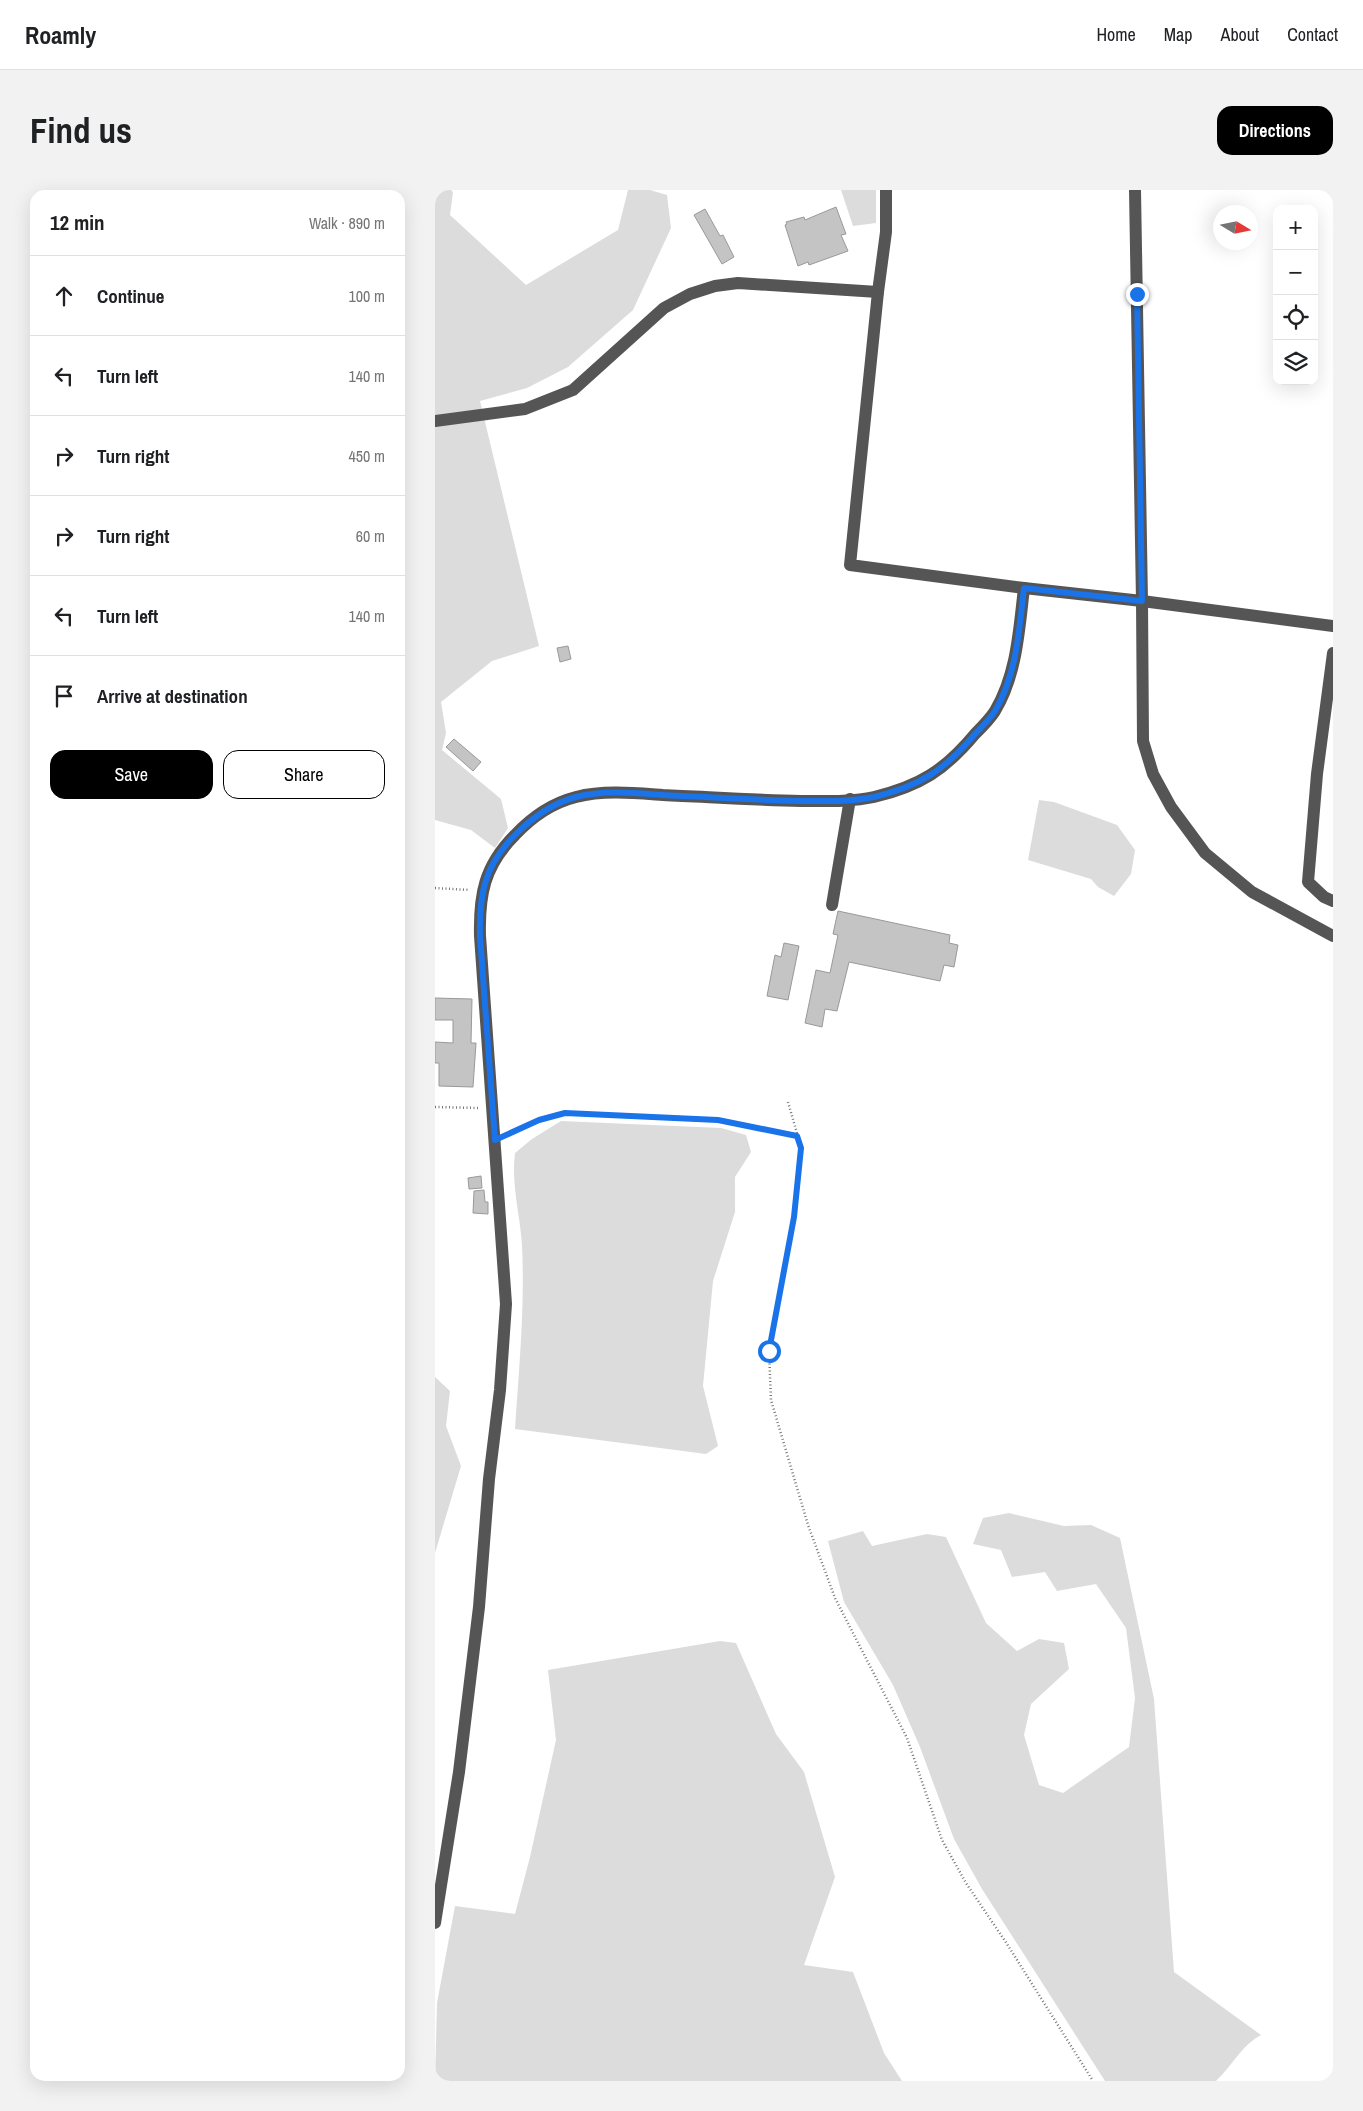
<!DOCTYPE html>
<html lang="en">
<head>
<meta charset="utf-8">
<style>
	body { margin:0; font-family:"Archivo Narrow",sans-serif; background:#f2f2f2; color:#202124 }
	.controls { position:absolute; right:15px; top:15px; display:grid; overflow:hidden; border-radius:10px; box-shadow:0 5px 20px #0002 }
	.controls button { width:45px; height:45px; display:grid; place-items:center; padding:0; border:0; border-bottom:1px solid #e0e0e0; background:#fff; color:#202124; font:25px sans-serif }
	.compass { position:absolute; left:778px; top:15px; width:45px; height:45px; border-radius:50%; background:#fff; box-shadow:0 5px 20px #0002; rotate:100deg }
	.stop { position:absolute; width:15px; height:15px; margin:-11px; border:4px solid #1a73e8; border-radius:50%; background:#fff }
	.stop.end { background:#1a73e8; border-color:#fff; box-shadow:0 1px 5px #0008 }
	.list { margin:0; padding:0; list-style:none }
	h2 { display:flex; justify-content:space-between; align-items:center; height:65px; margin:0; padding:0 20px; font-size:21px }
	h2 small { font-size:16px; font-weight:400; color:#757577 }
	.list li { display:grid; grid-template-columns:32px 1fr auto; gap:15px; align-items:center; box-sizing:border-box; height:80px; padding:0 20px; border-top:1px solid #e0e0e0 }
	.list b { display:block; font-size:19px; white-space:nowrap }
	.list em { font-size:16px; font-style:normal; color:#757577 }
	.actions { display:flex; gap:10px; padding:15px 20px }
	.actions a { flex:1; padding:11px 0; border:1px solid #000; border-radius:15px; text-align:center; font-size:18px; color:#000 }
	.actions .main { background:#000; color:#fff }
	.icon { flex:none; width:28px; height:28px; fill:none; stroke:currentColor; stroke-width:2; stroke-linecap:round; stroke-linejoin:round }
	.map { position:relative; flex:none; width:898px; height:1891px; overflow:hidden; border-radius:15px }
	header { display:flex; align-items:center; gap:30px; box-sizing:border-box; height:70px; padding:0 25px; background:#fff; border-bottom:1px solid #e0e0e0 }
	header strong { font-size:24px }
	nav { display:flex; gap:28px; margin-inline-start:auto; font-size:18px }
	.intro { display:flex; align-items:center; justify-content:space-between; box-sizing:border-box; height:120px; padding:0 30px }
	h1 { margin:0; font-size:35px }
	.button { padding:12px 22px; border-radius:15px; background:#000; color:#fff; font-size:18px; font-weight:700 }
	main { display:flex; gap:30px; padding:0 30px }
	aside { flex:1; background:#fff; border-radius:15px; box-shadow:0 5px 20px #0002 }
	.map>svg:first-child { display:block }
</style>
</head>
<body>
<header>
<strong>Roamly</strong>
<nav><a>Home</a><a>Map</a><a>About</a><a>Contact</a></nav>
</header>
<div class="intro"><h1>Find us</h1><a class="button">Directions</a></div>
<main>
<aside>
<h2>12 min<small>Walk · 890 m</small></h2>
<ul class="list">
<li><svg class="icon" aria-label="ahead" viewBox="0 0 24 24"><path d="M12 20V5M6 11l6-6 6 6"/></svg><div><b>Continue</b></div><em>100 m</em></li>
<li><svg class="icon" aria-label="left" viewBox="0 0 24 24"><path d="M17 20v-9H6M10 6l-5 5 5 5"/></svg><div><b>Turn left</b></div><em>140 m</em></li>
<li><svg class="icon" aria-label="right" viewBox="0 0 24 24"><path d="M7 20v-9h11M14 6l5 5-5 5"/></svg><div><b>Turn right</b></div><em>450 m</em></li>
<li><svg class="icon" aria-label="right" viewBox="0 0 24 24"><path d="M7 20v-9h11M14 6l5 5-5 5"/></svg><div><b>Turn right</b></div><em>60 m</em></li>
<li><svg class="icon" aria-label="left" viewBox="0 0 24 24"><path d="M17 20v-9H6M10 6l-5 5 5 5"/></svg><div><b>Turn left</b></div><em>140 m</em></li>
<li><svg class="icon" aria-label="arrive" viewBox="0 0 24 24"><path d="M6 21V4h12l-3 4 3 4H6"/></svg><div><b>Arrive at destination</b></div></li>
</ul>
<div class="actions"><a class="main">Save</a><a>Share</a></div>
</aside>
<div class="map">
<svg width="898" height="1891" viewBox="0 0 898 1891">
	<rect width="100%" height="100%" fill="#fff"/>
	<g fill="#dcdcdc">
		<polygon points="0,0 16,0 18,2 15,25 91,95 183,40 193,0 215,0 232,5 236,38 198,120 133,177 92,198 45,211 104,456 57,471 6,512 11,543 7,560 66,609 73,638 60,658 36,640 0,630"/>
		<polygon points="406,0 441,0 441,33 418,36"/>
		<polygon points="604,610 619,612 682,635 700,660 696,684 679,706 663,697 656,689 593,670"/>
		<path d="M126,931L286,938L311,945L316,962L300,987V1022L278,1091L268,1196L283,1256L271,1264L80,1239C84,1178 90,1116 87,1055C85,1024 76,994 80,963L97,949Z"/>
		<polygon points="0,1187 15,1201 11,1236 26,1276 0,1363"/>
		<path d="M574,1323L629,1336L656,1335L685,1348L719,1509L739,1782L826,1845C807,1855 797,1876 781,1891H670L547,1699L519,1649L485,1557L458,1495L409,1412L393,1351L428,1341L437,1356L492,1344L511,1347L551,1433L582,1461L604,1449L629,1453L634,1479L596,1514L589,1545L604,1595L628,1603L694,1557L700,1508L691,1438L661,1394L622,1401L610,1382L577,1387L566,1360L538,1354L548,1328Z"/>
		<polygon points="285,1451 301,1453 341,1544 369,1582 400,1687 369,1775 418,1782 449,1863 467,1891 0,1891 2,1813 20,1716 80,1724 95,1667 121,1550 113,1480"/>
	</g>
	<g fill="#c4c4c4" stroke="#999">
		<polygon points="401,17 411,44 406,45 413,61 374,75 373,72 363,76 350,35 352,34 351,32 369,27 370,30"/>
		<polygon points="270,19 285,46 288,45 299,67 287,74 259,25"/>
		<polygon points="133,456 136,469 125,472 122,458"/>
		<polygon points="19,549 46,572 38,581 11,557"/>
		<polygon points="403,721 515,745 514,753 523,755 519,777 509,775 505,791 414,772 402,821 390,819 387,837 370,833 381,780 395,783 403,745 398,744"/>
		<polygon points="349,753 364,756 353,810 332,806 340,765 346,767"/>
		<polygon points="0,808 37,809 36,853 41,853 38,897 4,896 4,873 0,873 0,852 18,853 18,830 0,830"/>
		<polygon points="46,986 47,998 34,999 33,988"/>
		<polygon points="49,1000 50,1012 53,1012 53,1024 38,1023 39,1001"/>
	</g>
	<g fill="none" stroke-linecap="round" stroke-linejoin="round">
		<g stroke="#777" stroke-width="2.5" stroke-dasharray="1 2.5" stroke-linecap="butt">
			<polyline points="0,698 35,700"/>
			<polyline points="353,912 366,957 359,1027 334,1161 336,1210 373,1335 400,1408 472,1548 507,1650 531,1693 572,1754 658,1891"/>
			<polyline points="0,917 44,918"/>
			<polyline points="73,944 104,930 130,923 283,930 361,946"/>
		</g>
		<g stroke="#555" stroke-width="12">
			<polyline points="700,0 707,411 708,551 718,584 736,617 770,663 817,702 898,746"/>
			<polyline points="0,231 90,219 138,200 229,118 255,104 280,96 303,93 443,102"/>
			<polyline points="589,398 707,411 898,436"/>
			<polyline points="898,463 882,584 873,692 889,707 898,711"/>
			<polyline points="397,715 415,609"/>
			<path d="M0,1733L24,1582L44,1417L54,1289L65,1200L71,1114L45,746C44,705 49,676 80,645C96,628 117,613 141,607C169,600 199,603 228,605C274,607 320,610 366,611C390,611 416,612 439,607C485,596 510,580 540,544C547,537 555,529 560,521C582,484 584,440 589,398L415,375L443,102L451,42V0"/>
		</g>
	</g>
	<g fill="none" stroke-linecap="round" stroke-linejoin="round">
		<path stroke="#1a73e8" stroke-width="6" d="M334,1161L359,1027L366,958L362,946L283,930L130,923L104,930L60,950L45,746C44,705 49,676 80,645C97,628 117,613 141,607C169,600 199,603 228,605C274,607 320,610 366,611C390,611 415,612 439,607C485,596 510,580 540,544C547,537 555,529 560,521C582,484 584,440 589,398L707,411L702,104"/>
	</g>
</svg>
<div class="controls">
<button>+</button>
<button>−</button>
<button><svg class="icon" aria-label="locate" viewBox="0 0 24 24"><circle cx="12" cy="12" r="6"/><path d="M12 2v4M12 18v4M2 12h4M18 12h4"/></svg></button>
<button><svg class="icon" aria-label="layers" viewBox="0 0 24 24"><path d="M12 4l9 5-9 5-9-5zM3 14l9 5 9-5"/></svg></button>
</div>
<svg class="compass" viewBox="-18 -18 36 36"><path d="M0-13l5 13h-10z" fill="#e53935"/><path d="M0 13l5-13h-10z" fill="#757577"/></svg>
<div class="stop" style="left:334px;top:1161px"></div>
<div class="stop end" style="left:702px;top:104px"></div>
</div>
</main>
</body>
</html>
